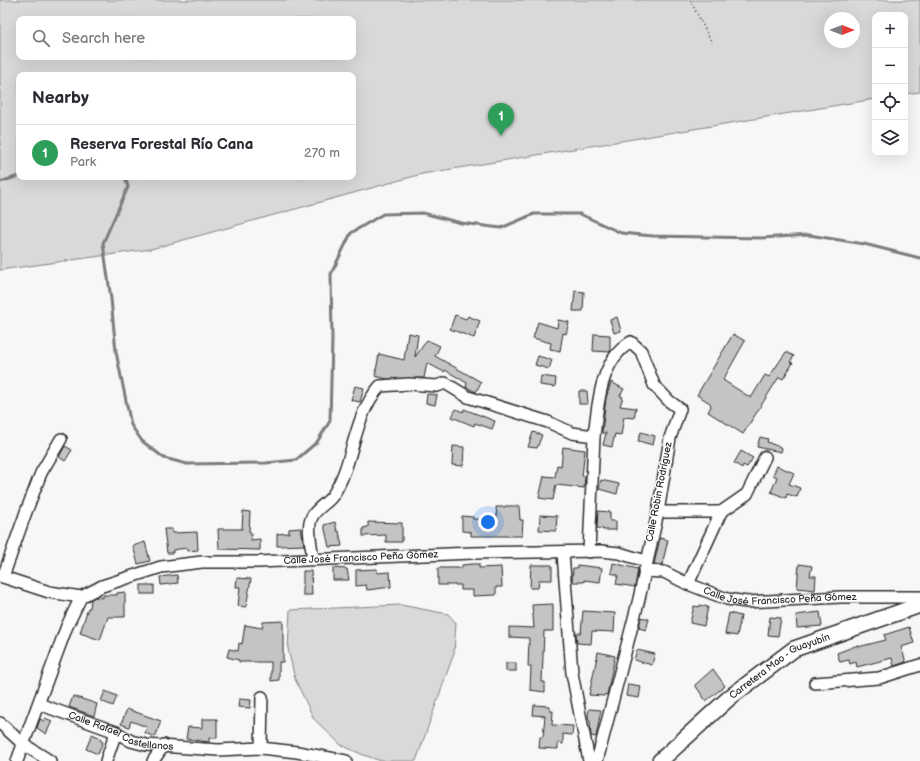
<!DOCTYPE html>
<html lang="en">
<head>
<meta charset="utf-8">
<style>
	body { margin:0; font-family:"Balsamiq Sans",sans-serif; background:#f2f2f3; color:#2b2b33 }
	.controls { position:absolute; right:12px; top:12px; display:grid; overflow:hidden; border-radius:8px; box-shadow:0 4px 16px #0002 }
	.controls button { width:36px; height:36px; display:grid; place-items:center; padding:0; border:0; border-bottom:1px solid #e1e1e2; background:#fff; color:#2b2b33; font:20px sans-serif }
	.compass { position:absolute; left:824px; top:12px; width:36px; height:36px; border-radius:50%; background:#fff; box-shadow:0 4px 16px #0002; rotate:90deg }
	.you { position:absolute; left:488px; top:522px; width:14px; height:14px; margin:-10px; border:3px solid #fff; border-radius:50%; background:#1a73e8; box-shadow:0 0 0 6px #1a73e833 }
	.badge { display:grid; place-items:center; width:26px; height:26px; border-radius:50%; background:#2b2b2b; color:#fff; font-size:13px; font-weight:700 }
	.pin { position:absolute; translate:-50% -33px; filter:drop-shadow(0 1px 2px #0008) }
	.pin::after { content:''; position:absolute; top:21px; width:14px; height:12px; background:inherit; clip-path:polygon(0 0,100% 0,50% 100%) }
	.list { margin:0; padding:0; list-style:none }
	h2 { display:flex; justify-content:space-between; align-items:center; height:52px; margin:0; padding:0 16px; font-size:17px }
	h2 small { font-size:13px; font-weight:400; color:#7c7c81 }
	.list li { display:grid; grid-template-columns:26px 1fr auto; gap:12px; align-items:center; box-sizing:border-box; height:56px; padding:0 16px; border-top:1px solid #e1e1e2 }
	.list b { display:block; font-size:15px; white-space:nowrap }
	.list p { margin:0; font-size:13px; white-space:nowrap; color:#7c7c81 }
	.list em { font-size:13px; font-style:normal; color:#7c7c81 }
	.icon { flex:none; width:22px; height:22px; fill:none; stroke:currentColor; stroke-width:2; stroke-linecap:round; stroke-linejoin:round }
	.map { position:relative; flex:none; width:920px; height:761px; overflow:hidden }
	.search { position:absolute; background:#fff; box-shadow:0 4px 16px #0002; left:16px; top:16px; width:340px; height:44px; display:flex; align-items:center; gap:10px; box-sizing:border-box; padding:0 14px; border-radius:8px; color:#7c7c81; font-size:15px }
	.panel { position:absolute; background:#fff; box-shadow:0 4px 16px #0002; left:16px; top:72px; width:340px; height:108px; border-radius:8px }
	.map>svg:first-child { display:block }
</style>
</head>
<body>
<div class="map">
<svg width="920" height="761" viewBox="0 0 920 761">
	<rect width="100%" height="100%" fill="#f7f7f7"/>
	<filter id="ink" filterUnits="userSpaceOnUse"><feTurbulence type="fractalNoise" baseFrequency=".025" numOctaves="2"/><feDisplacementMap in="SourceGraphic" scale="8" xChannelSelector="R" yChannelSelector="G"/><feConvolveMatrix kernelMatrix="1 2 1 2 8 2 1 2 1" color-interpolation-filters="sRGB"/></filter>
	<g filter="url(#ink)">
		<g fill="#d9d9d9" stroke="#828282" fill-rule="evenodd">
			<path d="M0,0H920V92L905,94V15H875V99L422,174L151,249L0,270ZM830,18H854V42H830ZM19,19H353V57H19ZM19,75H353V177H19Z"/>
			<polygon points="401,605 448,614 456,623 454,653 416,761 381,761 361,754 341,745 314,719 295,679 288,649 290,610"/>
		</g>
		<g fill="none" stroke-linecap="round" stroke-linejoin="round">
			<g stroke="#7b7b7b" stroke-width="3">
				<polyline points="125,177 128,187 103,243 111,299 116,352 131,425 142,441 164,458 187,464 266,463 296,460 317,442 330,421 332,339 331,274 351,233 383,214 423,213 461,223 501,228 534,214 580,214 621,233 653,236 761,238 809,235 864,244 920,258"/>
				<polyline points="0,182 19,176"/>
			</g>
		</g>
		<g fill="#c4c4c4" stroke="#2b2b2b">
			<polygon points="575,291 584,292 583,311 573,311"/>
			<polygon points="455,315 466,319 468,316 480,321 474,338 450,329"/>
			<polygon points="617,317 621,331 614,333 610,320"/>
			<polygon points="558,320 569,322 566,334 563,333 560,351 550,349 551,343 533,338 538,322 557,328"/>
			<polygon points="408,333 418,335 415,357 427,340 440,346 435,356 481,382 476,392 466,387 467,383 445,370 444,372 427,363 424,378 387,379 375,376 379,354 404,360"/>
			<polygon points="594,334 610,335 610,352 593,351"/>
			<polygon points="733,334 745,341 723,380 751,398 765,375 769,377 786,352 794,356 790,362 793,363 783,379 779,377 743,434 708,412 711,406 710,403 697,395"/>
			<polygon points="538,356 552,360 549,369 535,365"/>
			<polygon points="541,376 556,378 555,387 540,385"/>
			<polygon points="611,382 624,389 620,396 623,397 620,406 636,408 634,418 624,417 621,435 615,434 612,447 603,445 606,433 602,433 606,398"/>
			<polygon points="355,386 364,388 360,402 351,400"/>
			<polygon points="579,391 587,391 588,404 579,404"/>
			<polygon points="427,394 437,395 435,405 426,403"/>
			<polygon points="456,409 463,412 464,409 495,421 492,429 475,423 474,426 452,417"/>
			<polygon points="533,432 542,435 537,448 528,447"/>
			<polygon points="641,432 655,436 653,445 638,441"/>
			<polygon points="760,437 768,439 767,442 782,448 781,452 757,447"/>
			<polygon points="65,446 72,450 65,461 59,457"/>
			<polygon points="453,446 464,447 463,466 452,465"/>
			<polygon points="563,447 585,450 582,476 585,476 584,488 556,485 553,500 539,498 544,476 555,477 557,465 561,466"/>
			<polygon points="741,451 753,458 747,467 743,465 742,468 734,463"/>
			<polygon points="777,466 794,473 789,484 800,488 797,497 787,494 786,498 771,492 777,477 773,475"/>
			<polygon points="601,480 619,484 617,494 599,489"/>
			<polygon points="505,506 519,506 520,520 523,520 522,536 471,536 471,532 462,531 462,516 473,517 473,519 497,519 496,507 505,507"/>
			<polygon points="243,511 250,512 249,532 251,532 251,540 260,539 260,550 219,549 218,529 242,529"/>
			<polygon points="598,511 610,512 610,521 616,521 616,530 603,530 603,529 597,528"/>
			<polygon points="540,515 557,516 556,531 539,530"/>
			<polygon points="335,522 337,531 339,531 342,546 329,547 324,525"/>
			<polygon points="368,522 402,523 402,542 386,542 386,535 363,536 363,528 368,527"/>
			<polygon points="301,528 304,545 277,546 277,534 289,533 289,529"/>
			<polygon points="164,529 172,529 172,533 197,532 198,550 187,551 186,548 173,550 173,553 167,553"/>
			<polygon points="660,538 668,540 662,565 654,564"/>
			<polygon points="145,542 150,561 138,564 133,546"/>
			<polygon points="613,563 638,569 635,587 616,584 618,575 611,573"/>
			<polygon points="472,564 479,564 479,568 501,567 502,587 496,587 496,595 473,596 473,590 461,590 461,585 438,585 438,568 462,568 462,565"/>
			<polygon points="799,564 812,566 810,576 816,576 815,590 797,588"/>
			<polygon points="531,565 552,565 552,580 539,580 538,588 530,588"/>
			<polygon points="577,565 602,568 600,582 584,580 584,582 572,582 573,568 577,568"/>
			<polygon points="333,568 347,569 349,580 333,580"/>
			<polygon points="377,569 377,573 390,572 391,587 367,590 366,585 356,586 356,570"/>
			<polygon points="303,571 311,571 312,595 303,595"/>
			<polygon points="177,575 178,583 161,585 160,577"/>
			<polygon points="237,578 251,579 246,607 238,606 240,587 236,587"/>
			<rect x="141" y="585" width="13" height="9"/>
			<polygon points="125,592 125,617 108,617 100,640 80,633 88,608 90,608 91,599 95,597 103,598 103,595 117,595 117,593"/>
			<polygon points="553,604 553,631 544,631 542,682 545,682 545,692 530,690 531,667 528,667 529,638 509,637 509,627 534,628 532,605"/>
			<polygon points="700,605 708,607 704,626 690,623 694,606 699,607"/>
			<polygon points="583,611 615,613 614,632 592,631 591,644 577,643 576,633 581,633"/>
			<polygon points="820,612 822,626 797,628 796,615"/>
			<polygon points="729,613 741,616 737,636 725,634"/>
			<polygon points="641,617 649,619 646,630 639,628"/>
			<polygon points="770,617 781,618 778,636 768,635"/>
			<polygon points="283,621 283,662 279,662 279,680 271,681 271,662 239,662 239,660 227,657 229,649 238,651 239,643 242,644 245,625 262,628 263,622"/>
			<polygon points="909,627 914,643 901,647 906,662 894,666 892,658 857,667 856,662 850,664 849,660 840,662 837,653 858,645 858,647 886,640 884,635"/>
			<polygon points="637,650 655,654 652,665 634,660"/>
			<polygon points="598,652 615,656 607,695 605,694 604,696 589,695"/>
			<rect x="506" y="663" width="10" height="8"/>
			<polygon points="713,669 725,686 706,701 695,685"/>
			<polygon points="628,684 641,686 639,698 626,696"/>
			<polygon points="105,691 117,696 113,706 101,701"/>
			<polygon points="73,696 97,704 94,716 69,707"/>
			<polygon points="239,699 251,700 250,708 238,707"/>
			<polygon points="534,705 550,706 550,711 553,711 552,725 573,726 572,735 563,734 563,744 558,743 558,749 539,748 540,737 543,737 545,716 533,715"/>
			<polygon points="127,709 161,721 155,737 145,733 147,727 131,721 129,727 121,724"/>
			<polygon points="589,709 601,710 596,737 591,736 590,721 588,717"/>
			<polygon points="45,718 52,721 46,734 37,728 40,719 44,721"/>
			<polygon points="202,719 217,719 217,738 209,738 209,742 186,739 188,727 202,728"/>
			<polygon points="92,734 101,738 100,740 103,742 98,754 86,749"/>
		</g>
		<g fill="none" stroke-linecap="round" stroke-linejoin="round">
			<defs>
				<g id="minor">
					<path d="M594,436C598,404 600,360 631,342L641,351L654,385L669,401L680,409L670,438L658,512L639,599L597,761"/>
					<polyline points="658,512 721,512"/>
					<polyline points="563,553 572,673 589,761"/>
					<path d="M313,559C312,547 306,528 312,517C316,508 328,503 333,495C355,461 352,418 380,386L409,384L437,386L445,383L468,397L548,422L572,433L594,436L589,552"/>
					<path id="s1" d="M644,571L664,572L688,584L727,599L747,602L841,597H920"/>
					<polyline points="0,576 49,592 81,597"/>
					<polyline points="3,577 26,512 41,473 61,439"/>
					<polyline points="688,584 721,512 747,494 765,457"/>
					<path id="s2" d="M81,597L102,586L161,567L202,562H258L472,553L601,551L619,553L646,561"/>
					<polyline points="815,683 879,678 920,665"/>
					<path id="s3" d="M39,704L116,732L131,741L146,745L218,750L261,748L297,752L346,761"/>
					<polyline points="0,723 23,744 50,761"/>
					<polyline points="261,748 262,697"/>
					<polyline points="17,761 67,626 81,597"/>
					<polyline points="106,761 116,732"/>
					<polyline points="153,761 164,745"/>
				</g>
				<g id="secondary">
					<path id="s4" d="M660,761L729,698L794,649L920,605"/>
				</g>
			</defs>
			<use href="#minor" stroke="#2b2b2b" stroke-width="14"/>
			<use href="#secondary" stroke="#2b2b2b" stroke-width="18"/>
			<polyline stroke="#2b2b2b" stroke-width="1.5" stroke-dasharray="1 3" stroke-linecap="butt" points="690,0 712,43"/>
			<use href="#minor" stroke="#fff" stroke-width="11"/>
			<use href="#secondary" stroke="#fff" stroke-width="15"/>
		</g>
	</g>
	<g text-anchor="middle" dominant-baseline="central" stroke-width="3" stroke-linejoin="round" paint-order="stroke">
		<g font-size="10" fill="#2b2b2b" stroke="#fff">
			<text transform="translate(659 492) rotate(-79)">Calle Robin Rodríguez</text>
			<text stroke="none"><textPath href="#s2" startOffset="286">Calle José Francisco Peña Gómez</textPath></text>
			<text stroke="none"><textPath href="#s1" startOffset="141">Calle José Francisco Peña Gómez</textPath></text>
			<text stroke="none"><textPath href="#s4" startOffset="154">Carretera Mao - Guayubín</textPath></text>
			<text stroke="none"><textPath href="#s3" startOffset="87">Calle Rafael Castellanos</textPath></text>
		</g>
	</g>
</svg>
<div class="controls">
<button>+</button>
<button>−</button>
<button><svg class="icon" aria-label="locate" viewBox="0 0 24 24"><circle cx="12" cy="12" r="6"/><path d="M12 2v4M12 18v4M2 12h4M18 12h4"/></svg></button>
<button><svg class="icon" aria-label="layers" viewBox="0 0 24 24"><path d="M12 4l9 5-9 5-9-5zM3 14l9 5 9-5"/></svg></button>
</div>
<svg class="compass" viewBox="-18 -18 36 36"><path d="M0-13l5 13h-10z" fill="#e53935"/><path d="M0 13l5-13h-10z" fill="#7c7c81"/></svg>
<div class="you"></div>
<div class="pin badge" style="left:501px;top:136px;background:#2e9e5b">1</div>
<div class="search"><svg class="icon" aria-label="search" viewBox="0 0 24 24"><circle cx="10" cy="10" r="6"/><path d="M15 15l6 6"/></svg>Search here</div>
<section class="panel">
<h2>Nearby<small></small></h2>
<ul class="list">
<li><span class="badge" style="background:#2e9e5b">1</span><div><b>Reserva Forestal Río Cana</b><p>Park</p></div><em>270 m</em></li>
</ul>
</section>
</div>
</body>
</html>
